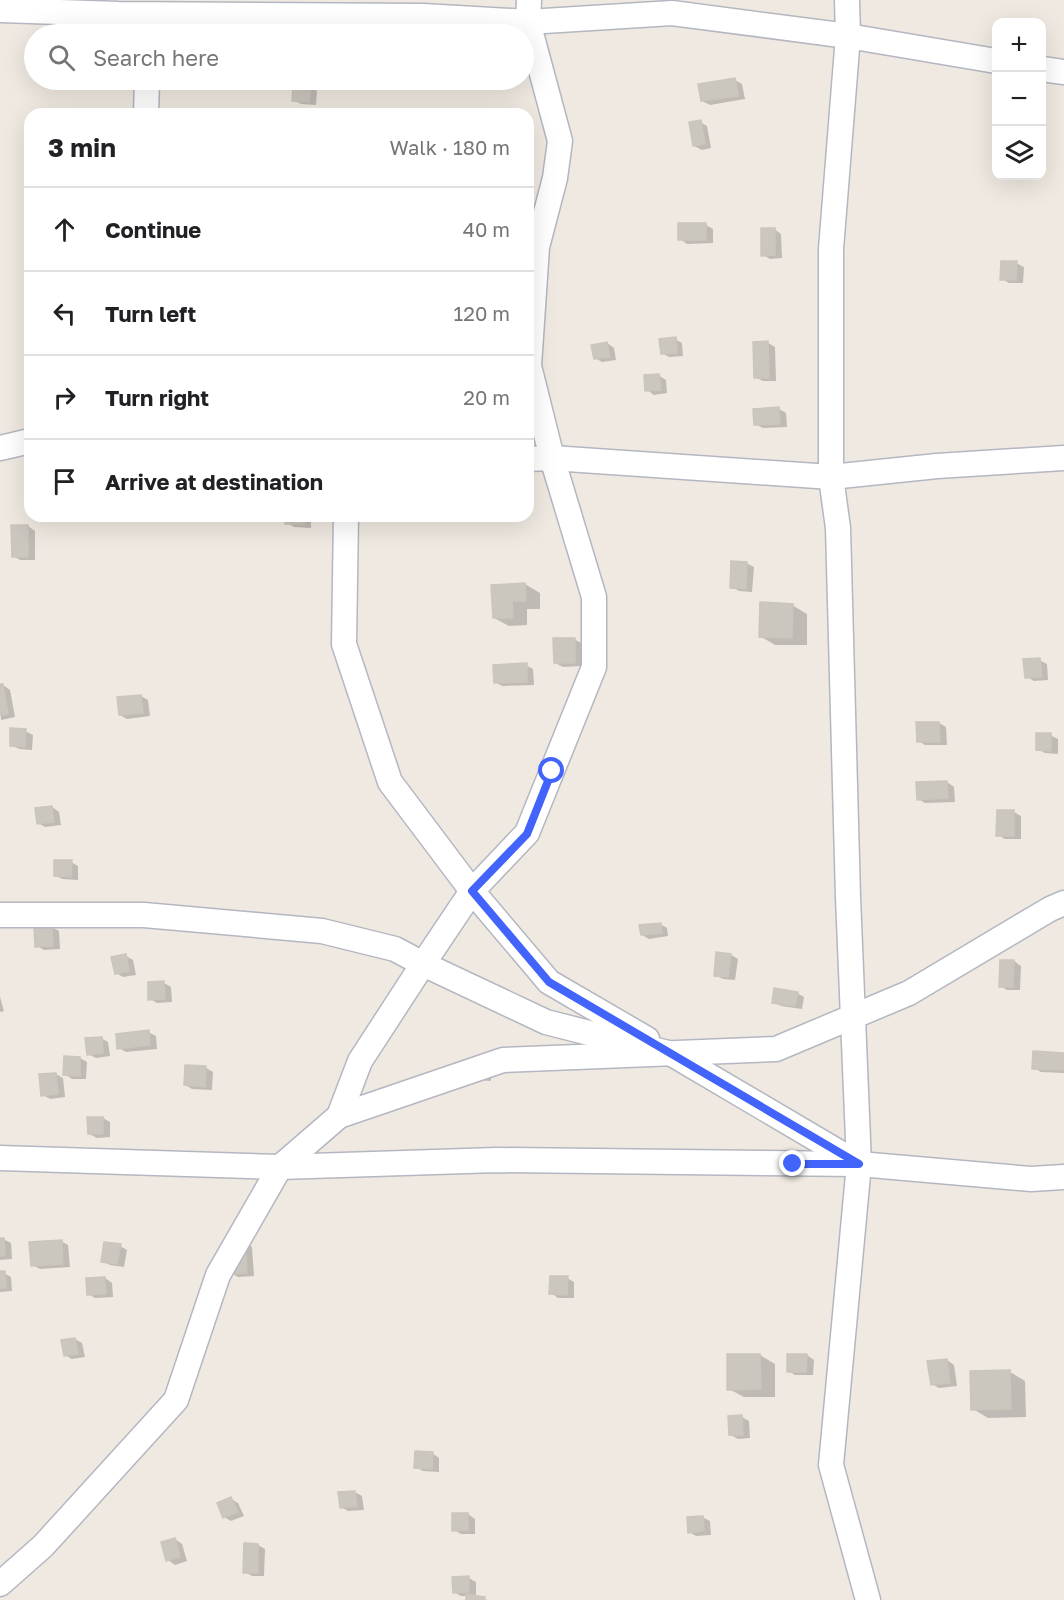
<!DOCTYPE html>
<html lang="en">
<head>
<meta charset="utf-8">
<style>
	body { margin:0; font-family:"Golos Text",sans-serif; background:#f2f2f2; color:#202124 }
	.controls { position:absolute; right:18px; top:18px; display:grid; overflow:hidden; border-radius:12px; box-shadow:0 6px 24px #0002 }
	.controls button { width:54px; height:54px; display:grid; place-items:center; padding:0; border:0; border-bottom:2px solid #e0e0e0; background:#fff; color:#202124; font:30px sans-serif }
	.stop { position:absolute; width:18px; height:18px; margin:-14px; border:4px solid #4264fb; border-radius:50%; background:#fff }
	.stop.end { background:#4264fb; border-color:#fff; box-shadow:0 2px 6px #0008 }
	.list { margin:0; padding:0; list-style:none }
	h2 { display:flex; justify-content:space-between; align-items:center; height:78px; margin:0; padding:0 24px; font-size:26px }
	h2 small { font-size:20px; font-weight:400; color:#757577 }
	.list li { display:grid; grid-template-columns:39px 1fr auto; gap:18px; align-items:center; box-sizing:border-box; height:84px; padding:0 24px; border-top:2px solid #e0e0e0 }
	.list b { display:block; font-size:22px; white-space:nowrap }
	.list em { font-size:20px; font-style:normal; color:#757577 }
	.icon { flex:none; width:33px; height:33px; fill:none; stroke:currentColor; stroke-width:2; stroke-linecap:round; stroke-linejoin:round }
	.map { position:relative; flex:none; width:1064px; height:1600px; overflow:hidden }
	.search { position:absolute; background:#fff; box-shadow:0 6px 24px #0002; left:24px; top:24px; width:510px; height:66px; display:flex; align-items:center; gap:15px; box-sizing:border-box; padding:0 21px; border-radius:33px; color:#757577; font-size:22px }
	.panel { position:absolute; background:#fff; box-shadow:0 6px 24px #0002; left:24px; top:108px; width:510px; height:414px; border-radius:18px }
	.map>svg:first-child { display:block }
</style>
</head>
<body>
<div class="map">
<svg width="1064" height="1600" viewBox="0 0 1064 1600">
	<rect width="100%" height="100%" fill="#efe9e1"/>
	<g fill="#0003">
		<polygon points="735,80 742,84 745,99 710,105 702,101"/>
		<polygon points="310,87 317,91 316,105 301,104 293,100"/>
		<polygon points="700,122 707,126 711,148 702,150 694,146"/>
		<polygon points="706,225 713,229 713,243 687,244 680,239"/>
		<polygon points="774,229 781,234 782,258 770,259 763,255"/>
		<polygon points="1016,263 1024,267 1023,283 1009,283 1002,279"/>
		<polygon points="675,339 682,343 683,356 669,357 662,353"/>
		<polygon points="607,343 614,348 616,360 602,362 595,358"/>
		<polygon points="768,343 775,347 776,381 763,381 755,377"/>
		<polygon points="658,375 666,380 667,393 654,395 647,390"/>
		<polygon points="779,409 786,413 787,427 763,428 755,424"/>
		<polygon points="120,516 136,516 136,518 123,518"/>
		<polygon points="287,516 311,516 311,528 294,527 287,523"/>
		<polygon points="28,526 35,531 35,560 20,560 13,556"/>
		<polygon points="746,563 754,567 752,592 739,591 732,587"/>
		<polygon points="525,584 540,593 540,609 527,609 527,625 509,626 494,618"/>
		<polygon points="792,605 807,614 807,645 775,645 760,636"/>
		<polygon points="574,639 581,643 582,666 563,667 555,663"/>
		<polygon points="1039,660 1047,664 1048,680 1034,681 1027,677"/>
		<polygon points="526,665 533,669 534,685 502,686 495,682"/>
		<polygon points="3,685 10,690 15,717 1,720 0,686"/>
		<polygon points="141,696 148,700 150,716 127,719 120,715"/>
		<polygon points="939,723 946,727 947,745 925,745 918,741"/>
		<polygon points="25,731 33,735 32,750 19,749 11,745"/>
		<polygon points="1050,735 1058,739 1058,754 1045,753 1038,749"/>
		<polygon points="947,782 954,787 955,802 925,803 918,799"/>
		<polygon points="52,807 59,812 61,825 45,827 38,823"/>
		<polygon points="1014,812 1021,816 1021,839 1005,839 998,835"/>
		<polygon points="71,862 78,866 78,880 62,879 55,875"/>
		<polygon points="660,924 667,928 668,936 649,939 642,935"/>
		<polygon points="52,927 59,931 60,949 44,950 37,946"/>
		<polygon points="731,955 738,959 735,980 723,979 715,975"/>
		<polygon points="126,956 133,960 136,975 123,977 116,973"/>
		<polygon points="1014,961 1021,966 1020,990 1007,990 1000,986"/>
		<polygon points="164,983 171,987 172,1002 157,1003 150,999"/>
		<polygon points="797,993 804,997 802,1009 781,1006 774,1002"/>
		<polygon points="0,997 4,1011 0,1012"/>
		<polygon points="148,1032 156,1036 157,1049 126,1052 119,1048"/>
		<polygon points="101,1038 108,1042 110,1056 96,1058 88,1054"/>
		<polygon points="1064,1054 1064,1073 1041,1072 1034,1068"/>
		<polygon points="65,1058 80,1058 87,1062 86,1079 72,1079 65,1074"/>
		<polygon points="491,1063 491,1081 478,1080"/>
		<polygon points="187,1067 206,1068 213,1072 212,1090 192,1089 185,1085"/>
		<polygon points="56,1074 63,1078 65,1097 50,1099 43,1095"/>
		<polygon points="103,1118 110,1122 110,1137 97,1138 89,1134"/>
		<polygon points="3,1239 11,1243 12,1259 0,1260 0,1240"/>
		<polygon points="61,1241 68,1245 70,1267 40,1269 33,1265"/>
		<polygon points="245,1242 252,1247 254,1276 238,1277 231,1273"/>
		<polygon points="120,1246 127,1250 124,1267 110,1265 103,1261"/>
		<polygon points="0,1273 4,1273 11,1277 12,1291 0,1292"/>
		<polygon points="105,1278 112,1283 113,1297 95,1298 88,1294"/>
		<polygon points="567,1278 574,1282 574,1298 558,1298 551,1293"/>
		<polygon points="75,1339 82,1343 85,1357 72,1359 65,1355"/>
		<polygon points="760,1355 775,1364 775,1397 744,1397 729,1389"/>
		<polygon points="807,1355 814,1360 813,1375 795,1375 788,1371"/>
		<polygon points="947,1360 954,1365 957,1386 939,1388 932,1384"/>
		<polygon points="1010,1372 1025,1381 1026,1417 988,1418 973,1409"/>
		<polygon points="742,1417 749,1421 750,1438 738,1439 731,1435"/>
		<polygon points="432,1453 439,1458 439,1472 423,1471 416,1467"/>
		<polygon points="355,1492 362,1496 364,1510 348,1511 341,1507"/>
		<polygon points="231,1499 238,1503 244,1516 231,1521 224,1517"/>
		<polygon points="468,1514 475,1519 475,1534 461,1534 454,1530"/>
		<polygon points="702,1517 710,1521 711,1535 696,1536 689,1532"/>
		<polygon points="175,1539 182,1544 187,1561 175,1565 168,1560"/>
		<polygon points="258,1545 265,1549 264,1576 252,1576 245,1572"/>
		<polygon points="469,1578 476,1582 476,1597 488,1600 467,1600 468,1596 461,1596 454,1592"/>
	</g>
	<g fill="#cbc7bf" stroke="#cbc5ba" stroke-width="1.5">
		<polygon points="735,78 738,96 701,101 698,84"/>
		<polygon points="293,84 311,85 309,102 292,101"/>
		<polygon points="701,120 705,144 693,146 689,122"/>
		<rect x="678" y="223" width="28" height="17"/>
		<polygon points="761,228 775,228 775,255 761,256"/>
		<polygon points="1001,261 1017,261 1016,280 1000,280"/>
		<polygon points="676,337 677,353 661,354 659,339"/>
		<polygon points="768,341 769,378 754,378 753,342"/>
		<polygon points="607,342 610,357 594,359 591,345"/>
		<polygon points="659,374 661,390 645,391 644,375"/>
		<polygon points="779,407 780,424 754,425 753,409"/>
		<polygon points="286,516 305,516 304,524 285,524"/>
		<polygon points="11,525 28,525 28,557 12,557"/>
		<polygon points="731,561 747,562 746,589 730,588"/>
		<polygon points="525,583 526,601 512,601 513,618 493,618 491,585"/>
		<polygon points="760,602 793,604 792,638 759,637"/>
		<polygon points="553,638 575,638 575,663 554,663"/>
		<polygon points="1040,658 1042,677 1025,678 1023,659"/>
		<polygon points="527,663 527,682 494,683 493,665"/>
		<polygon points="0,684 3,684 8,714 0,715"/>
		<polygon points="141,695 143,713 119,715 117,697"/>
		<polygon points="916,722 939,722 940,742 917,742"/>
		<polygon points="10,728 26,729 25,747 10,746"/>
		<polygon points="1036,733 1051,733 1051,751 1036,750"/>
		<polygon points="947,781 948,798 917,800 916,782"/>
		<polygon points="52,806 54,822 37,824 35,808"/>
		<polygon points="997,810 1014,810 1014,836 996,836"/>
		<polygon points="54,860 72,860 71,877 54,876"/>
		<polygon points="661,923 662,933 641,935 639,925"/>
		<polygon points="52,926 53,946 35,947 34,927"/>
		<polygon points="716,952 731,954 728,977 714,976"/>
		<polygon points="126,954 129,971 115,974 111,957"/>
		<polygon points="1000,960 1014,960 1013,987 999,987"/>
		<polygon points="164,981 165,999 148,1000 148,982"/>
		<polygon points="774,988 798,992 795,1006 772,1003"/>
		<polygon points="149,1030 150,1045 117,1049 116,1034"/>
		<polygon points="102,1037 103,1053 87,1055 85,1038"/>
		<polygon points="1033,1051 1064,1053 1064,1070 1032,1069"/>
		<polygon points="64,1056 80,1057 80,1076 63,1075"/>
		<polygon points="185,1065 206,1066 205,1087 184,1085"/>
		<polygon points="56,1073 58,1094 41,1096 39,1074"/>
		<polygon points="87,1117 103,1117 103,1134 88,1134"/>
		<polygon points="0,1238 4,1238 5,1255 0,1256"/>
		<polygon points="62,1240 63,1264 31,1266 29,1242"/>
		<polygon points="245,1241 247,1273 229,1274"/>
		<polygon points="104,1242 121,1244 117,1264 101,1262"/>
		<polygon points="0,1271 5,1271 6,1288 0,1288"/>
		<polygon points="550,1276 568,1276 567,1295 549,1294"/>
		<polygon points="105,1277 106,1294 87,1295 86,1278"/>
		<polygon points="75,1338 78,1354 64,1356 61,1340"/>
		<polygon points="727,1354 760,1354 761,1389 727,1390"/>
		<polygon points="787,1354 807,1354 806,1372 787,1372"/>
		<polygon points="947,1359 950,1383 931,1385 927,1361"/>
		<polygon points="1010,1370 1011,1409 971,1410 970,1371"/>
		<polygon points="742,1415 743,1435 729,1435 728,1416"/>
		<polygon points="415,1451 433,1452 432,1469 414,1468"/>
		<polygon points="355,1491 357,1506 340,1508 338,1492"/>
		<polygon points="231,1497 238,1512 223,1518 217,1503"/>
		<polygon points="452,1513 468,1513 468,1530 452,1531"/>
		<polygon points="703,1516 704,1531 688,1533 687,1517"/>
		<polygon points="175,1538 180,1557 166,1561 161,1542"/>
		<polygon points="244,1543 258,1544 258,1573 243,1573"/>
		<polygon points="469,1576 469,1592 453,1593 452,1577"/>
		<polygon points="466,1594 485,1597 484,1600 466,1600"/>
	</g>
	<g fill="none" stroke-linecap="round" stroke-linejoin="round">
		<defs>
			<g id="minor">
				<polyline points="847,0 848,36 831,249 831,477 838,528 848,897 859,1164 831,1465 868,1600"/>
				<polyline points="0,10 118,14 423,16 528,22 672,13 848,36 996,61"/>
				<polyline points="1042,69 1064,72"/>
				<polyline points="146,114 147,80"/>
				<polyline points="0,448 30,441"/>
				<polyline points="528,459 552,458 831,477 937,466 1064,458"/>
				<polyline points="346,516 344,644 390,782 472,891 549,982 647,1039"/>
				<polyline points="0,915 144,915 322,931 395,949 423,964 546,1022 672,1054 857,1163"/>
				<polyline points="339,1116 360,1061 423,964 472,891 527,833 594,667 594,597 552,458 529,366 537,247 555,178 560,141 528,22 529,0"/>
				<polyline points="0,1158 280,1167 497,1160 859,1164 1031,1179 1064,1177"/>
				<polyline points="0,1584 43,1546 176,1400 218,1275 280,1167 339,1116 503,1060 776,1049 909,993 1050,909 1064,903"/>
			</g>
		</defs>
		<use href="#minor" stroke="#b4b7c1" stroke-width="27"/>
		<use href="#minor" stroke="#fff" stroke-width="24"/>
	</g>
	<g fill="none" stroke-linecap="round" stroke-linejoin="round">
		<polyline stroke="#4264fb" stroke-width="8" points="552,771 527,834 472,891 549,982 859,1164 793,1164"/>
	</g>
</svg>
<div class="controls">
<button>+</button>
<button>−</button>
<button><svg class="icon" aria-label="layers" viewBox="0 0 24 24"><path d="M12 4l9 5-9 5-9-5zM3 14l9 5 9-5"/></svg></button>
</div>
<div class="stop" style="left:552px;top:771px"></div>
<div class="stop end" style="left:793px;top:1164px"></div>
<div class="search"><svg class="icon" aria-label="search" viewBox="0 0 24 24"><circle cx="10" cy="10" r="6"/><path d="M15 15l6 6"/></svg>Search here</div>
<section class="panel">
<h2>3 min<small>Walk · 180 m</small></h2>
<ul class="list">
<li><svg class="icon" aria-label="ahead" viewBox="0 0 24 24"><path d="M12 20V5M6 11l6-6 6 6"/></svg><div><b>Continue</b></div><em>40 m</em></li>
<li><svg class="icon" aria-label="left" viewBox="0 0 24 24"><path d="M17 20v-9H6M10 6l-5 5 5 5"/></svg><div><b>Turn left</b></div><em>120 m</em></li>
<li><svg class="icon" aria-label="right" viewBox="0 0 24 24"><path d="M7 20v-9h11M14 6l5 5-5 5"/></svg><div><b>Turn right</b></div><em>20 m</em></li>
<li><svg class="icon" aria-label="arrive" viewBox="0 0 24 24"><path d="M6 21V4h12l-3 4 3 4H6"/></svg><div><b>Arrive at destination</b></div></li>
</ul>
</section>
</div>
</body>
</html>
